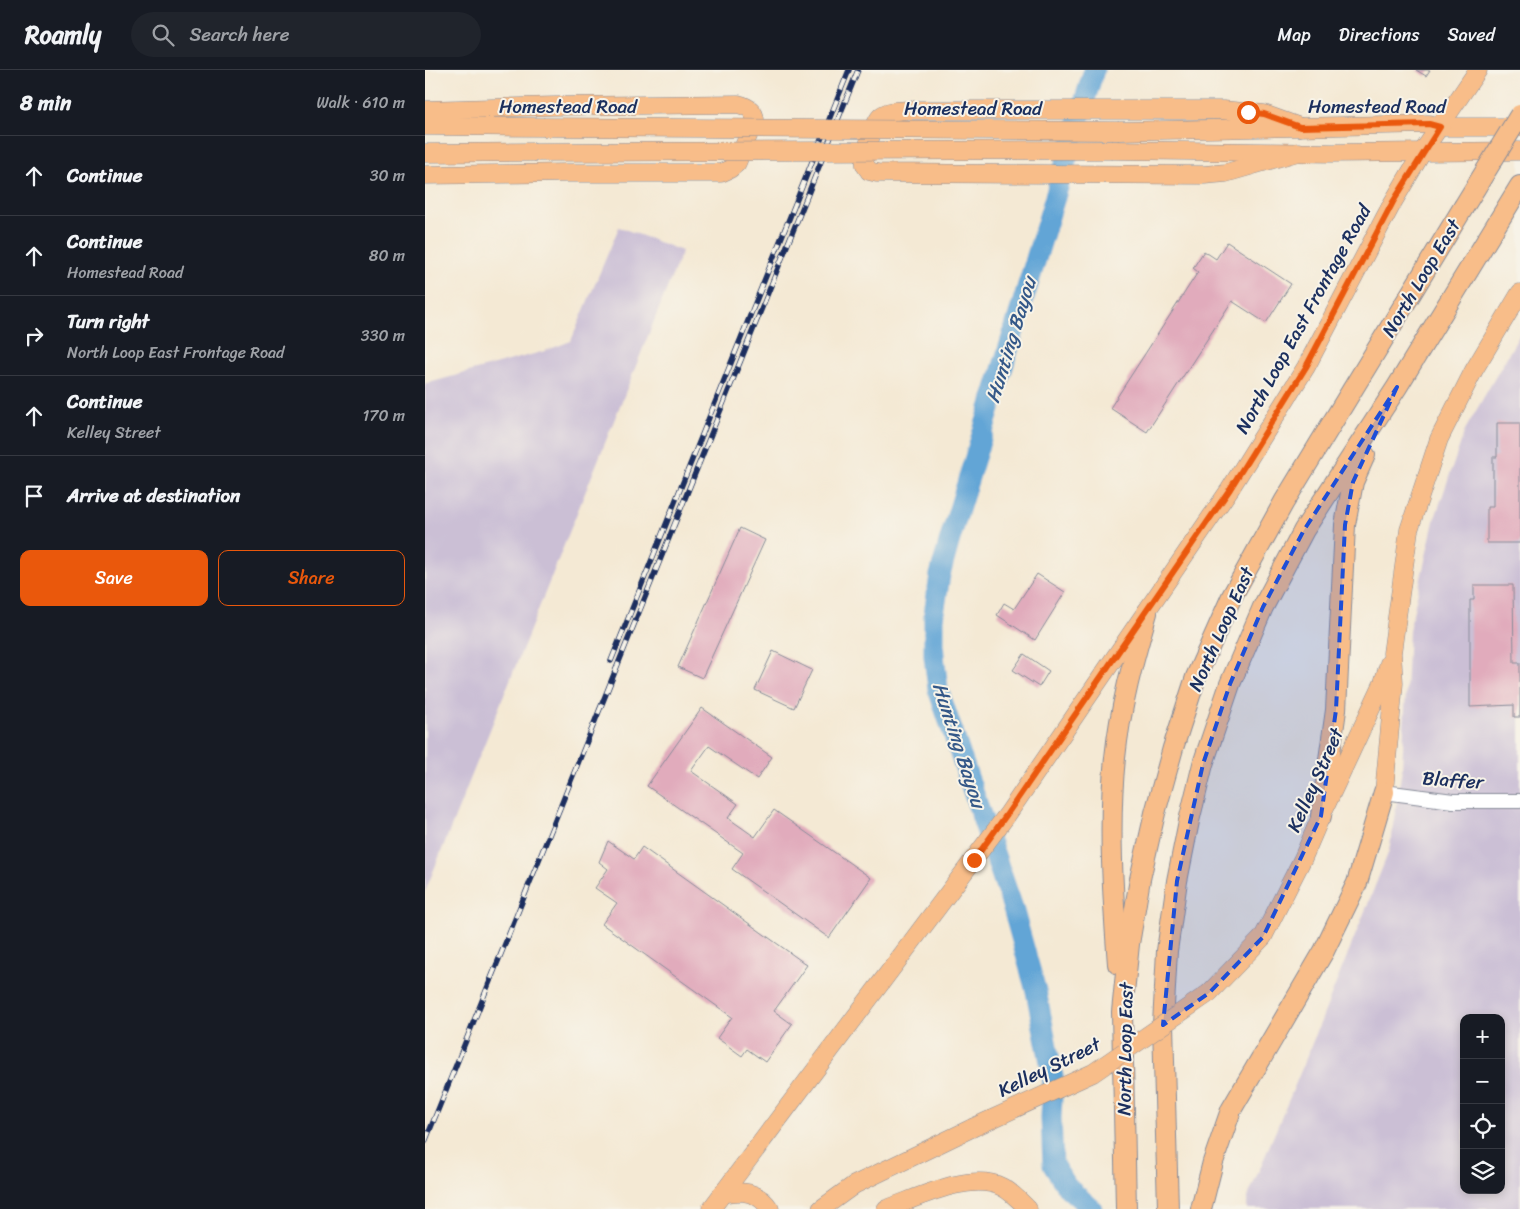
<!DOCTYPE html>
<html lang="en">
<head>
<meta charset="utf-8">
<style>
	body { margin:0; font-family:Sriracha,sans-serif; background:#20242c; color:#f1f3f6 }
	.controls { position:absolute; right:15px; bottom:15px; display:grid; overflow:hidden; border-radius:10px; box-shadow:0 2px 8px #0003 }
	.controls button { width:45px; height:45px; display:grid; place-items:center; padding:0; border:0; border-bottom:1px solid #363941; background:#171b24; color:#f1f3f6; font:25px sans-serif }
	.stop { position:absolute; width:15px; height:15px; margin:-11px; border:4px solid #ea580c; border-radius:50%; background:#fff }
	.stop.end { background:#ea580c; border-color:#fff; box-shadow:0 1px 5px #0008 }
	.list { margin:0; padding:0; list-style:none }
	h2 { display:flex; justify-content:space-between; align-items:center; height:65px; margin:0; padding:0 20px; font-size:21px }
	h2 small { font-size:16px; font-weight:400; color:#9ea1a6 }
	.list li { display:grid; grid-template-columns:32px 1fr auto; gap:15px; align-items:center; box-sizing:border-box; height:80px; padding:0 20px; border-top:1px solid #363941 }
	.list b { display:block; font-size:19px; white-space:nowrap }
	.list p { margin:0; font-size:16px; white-space:nowrap; color:#9ea1a6 }
	.list em { font-size:16px; font-style:normal; color:#9ea1a6 }
	.actions { display:flex; gap:10px; padding:15px 20px }
	.actions a { flex:1; padding:11px 0; border:1px solid #ea580c; border-radius:10px; text-align:center; font-size:18px; color:#ea580c }
	.actions .main { background:#ea580c; color:#fff }
	.icon { flex:none; width:28px; height:28px; fill:none; stroke:currentColor; stroke-width:2; stroke-linecap:round; stroke-linejoin:round }
	.map { position:relative; flex:none; width:1095px; height:1139px; overflow:hidden }
	header { display:flex; align-items:center; gap:30px; box-sizing:border-box; height:70px; padding:0 25px; background:#171b24; border-bottom:1px solid #363941 }
	header strong { font-size:24px }
	nav { display:flex; gap:28px; margin-inline-start:auto; font-size:18px }
	.search { width:350px; height:45px; background:#20242c; display:flex; align-items:center; gap:12px; box-sizing:border-box; padding:0 18px; border-radius:28px; color:#9ea1a6; font-size:19px }
	main { display:flex }
	aside { flex:1; background:#171b24 }
	.map>svg:first-child { display:block }
</style>
</head>
<body>
<header>
<strong>Roamly</strong>
<div class="search"><svg class="icon" aria-label="search" viewBox="0 0 24 24"><circle cx="10" cy="10" r="6"/><path d="M15 15l6 6"/></svg>Search here</div>
<nav><a>Map</a><a>Directions</a><a>Saved</a></nav>
</header>
<main>
<aside>
<h2>8 min<small>Walk · 610 m</small></h2>
<ul class="list">
<li><svg class="icon" aria-label="ahead" viewBox="0 0 24 24"><path d="M12 20V5M6 11l6-6 6 6"/></svg><div><b>Continue</b></div><em>30 m</em></li>
<li><svg class="icon" aria-label="ahead" viewBox="0 0 24 24"><path d="M12 20V5M6 11l6-6 6 6"/></svg><div><b>Continue</b><p>Homestead Road</p></div><em>80 m</em></li>
<li><svg class="icon" aria-label="right" viewBox="0 0 24 24"><path d="M7 20v-9h11M14 6l5 5-5 5"/></svg><div><b>Turn right</b><p>North Loop East Frontage Road</p></div><em>330 m</em></li>
<li><svg class="icon" aria-label="ahead" viewBox="0 0 24 24"><path d="M12 20V5M6 11l6-6 6 6"/></svg><div><b>Continue</b><p>Kelley Street</p></div><em>170 m</em></li>
<li><svg class="icon" aria-label="arrive" viewBox="0 0 24 24"><path d="M6 21V4h12l-3 4 3 4H6"/></svg><div><b>Arrive at destination</b></div></li>
</ul>
<div class="actions"><a class="main">Save</a><a>Share</a></div>
</aside>
<div class="map">
<svg width="1095" height="1139" viewBox="0 0 1095 1139">
	<rect width="100%" height="100%" fill="#f7f3e8"/>
	<filter id="ink" filterUnits="userSpaceOnUse"><feTurbulence type="fractalNoise" baseFrequency=".02" numOctaves="2"/><feDisplacementMap in="SourceGraphic" scale="10" xChannelSelector="R" yChannelSelector="G"/><feConvolveMatrix kernelMatrix="1 2 1 2 8 2 1 2 1" color-interpolation-filters="sRGB"/></filter>
	<filter id="wash" filterUnits="userSpaceOnUse"><feTurbulence type="fractalNoise" baseFrequency=".0096" numOctaves="4" result="noise"/><feDisplacementMap in="SourceGraphic" scale="20" xChannelSelector="R" yChannelSelector="G"/><feGaussianBlur stdDeviation="1.12" result="paint"/><feColorMatrix in="noise" values="0 0 0 0 0 0 0 0 0 0 0 0 0 0 0 0 0 1.4 0 .05"/><feComposite in="paint" operator="in"/></filter>
	<g filter="url(#wash)">
		<rect width="100%" height="100%" fill="#f4e9d4"/>
		<g fill="#cbbfd5" fill-rule="evenodd">
			<polygon points="194,157 257,181 0,822 0,314 120,281 146,271"/>
			<path d="M1095,264V1139H822V1129L878,996L964,781L977,699L984,561L1009,451L1040,360ZM1039,948H1076V1120H1039Z"/>
		</g>
		<g fill="none" stroke-linecap="round" stroke-linejoin="round">
			<polyline stroke="#62a5d6" stroke-width="21" points="667,1139 642,1117 628,1095 626,1048 628,1007 611,921 588,838 513,619 509,586 509,544 515,505 525,469 669,0"/>
		</g>
		<g id="blocks">
			<g fill="#e1abbc">
				<polygon points="991,0 1005,0 1001,6"/>
				<polygon points="802,172 866,214 841,253 807,231 722,362 685,338 773,202 768,198 779,181 791,189"/>
				<polygon points="1072,353 1095,353 1095,473 1062,473 1062,437 1068,437 1068,387 1072,387"/>
				<polygon points="315,458 340,470 277,608 253,597"/>
				<polygon points="612,504 640,522 610,570 572,545 579,533 589,539"/>
				<polygon points="1049,515 1088,515 1089,593 1095,593 1095,647 1089,647 1089,635 1045,637 1045,530 1049,530"/>
				<polygon points="348,581 387,600 369,638 330,620"/>
				<polygon points="599,584 624,601 614,617 588,600"/>
				<polygon points="277,638 347,687 332,709 284,676 266,701 313,734 303,748 330,767 349,740 446,808 404,868 307,799 318,783 222,716"/>
				<polygon points="183,771 209,789 217,777 382,895 349,941 367,954 340,992 322,979 317,986 292,968 307,947 177,854 192,833 170,818 183,799 174,792"/>
			</g>
		</g>
	</g>
	<g filter="url(#ink)">
		<use href="#blocks" fill-opacity="0" stroke="#888c99" stroke-width="1"/>
		<g fill="none" stroke-linecap="round" stroke-linejoin="round">
			<defs>
				<polyline id="minor" points="959,722 1028,731 1095,731"/>
				<g id="major">
					<path d="M0,40L129,36L313,34C321,36 329,39 330,49L312,93L305,99L296,103H143L0,105"/>
					<polyline points="0,56 118,57"/>
					<polyline points="694,61 1004,54 1015,57 1095,57"/>
					<polyline points="688,80 908,83 1095,81"/>
					<path d="M873,82L801,103L779,105L452,103L444,101C443,99 441,97 440,95C437,88 450,51 456,46C463,40 475,41 483,40H798L839,44L875,57"/>
					<polyline points="0,83 109,82"/>
					<polyline points="959,722 969,613 967,583 984,460 1014,369 1049,300 1095,223"/>
					<polyline points="784,923 838,867 878,788 896,746 958,613 964,593"/>
					<path d="M297,1124C317,1120 333,1121 345,1139"/>
					<polyline points="286,1139 582,745 805,419 881,297 968,132 998,81 1053,0"/>
					<polyline points="396,1139 429,1115 547,1058"/>
					<path d="M461,1139C493,1128 545,1101 577,1117C587,1122 595,1131 603,1139"/>
				</g>
				<g id="highway">
					<polyline points="896,746 911,640 920,455 928,412 940,385"/>
					<path d="M693,894C688,828 683,754 690,688C695,638 708,591 722,543"/>
					<polyline points="701,1139 697,942 704,874 715,809 730,743 748,678 771,607 807,526 859,432 1038,138"/>
					<polyline points="743,1139 738,954 742,881 752,811 764,751 778,694 805,614 838,537 879,460 972,317 1095,116"/>
					<polyline points="776,1139 788,1092 806,1040 899,881 932,813 959,722"/>
				</g>
			</defs>
			<use href="#minor" stroke="#888c99" stroke-width="16"/>
			<use href="#major" stroke="#888c99" stroke-width="19"/>
			<use href="#highway" stroke="#888c99" stroke-width="22"/>
			<use href="#minor" stroke="#fff" stroke-width="14"/>
			<use href="#major" stroke="#f8bd89" stroke-width="18"/>
			<use href="#highway" stroke="#f8bd89" stroke-width="20"/>
			<defs>
				<g id="rail">
					<polyline points="186,591 424,0"/>
					<polyline points="0,1072 433,0"/>
				</g>
			</defs>
			<use href="#rail" stroke="#1b2f5e" stroke-width="5.5"/>
			<use href="#rail" stroke="#f7f3e8" stroke-width="4" stroke-dasharray="11" stroke-linecap="butt"/>
			<defs>
				<g id="major-bridge">
					<polyline points="118,57 694,61"/>
					<polyline points="109,82 688,80"/>
					<polyline points="547,1058 668,1003 784,923"/>
				</g>
				<polyline id="highway-bridge" points="1038,138 1095,45"/>
			</defs>
			<use href="#major-bridge" stroke="#888c99" stroke-width="19" stroke-linecap="butt"/>
			<use href="#highway-bridge" stroke="#888c99" stroke-width="22" stroke-linecap="butt"/>
			<use href="#major-bridge" stroke="#f8bd89" stroke-width="18"/>
			<use href="#highway-bridge" stroke="#f8bd89" stroke-width="20"/>
		</g>
	</g>
	<g fill="none" stroke-linecap="round" stroke-linejoin="round" filter="url(#ink)">
		<polyline stroke="#ea580c" stroke-width="6" points="549,790 582,744 805,419 881,297 968,132 1015,57 1004,54 875,57 839,44 823,42"/>
	</g>
	<path fill="#1d4ed8" fill-opacity="0.2" stroke="#1d4ed8" stroke-width="4" stroke-dasharray="10 6" stroke-linejoin="round" d="M972,317L928,412L920,455L911,640L896,746L838,867L784,923L738,955L752,811L778,694L805,614L838,537L879,460Z"/>
	<g text-anchor="middle" dominant-baseline="central" stroke-width="4" stroke-linejoin="round" paint-order="stroke">
		<g font-size="19" fill="#1b2f5e" stroke="#f7f3e8">
			<text x="143" y="36">Homestead Road</text>
			<text x="952" y="36">Homestead Road</text>
			<text x="548" y="38">Homestead Road</text>
			<text transform="translate(996 208) rotate(-59)">North Loop East</text>
			<text transform="translate(878 249) rotate(-61)">North Loop East Frontage Road</text>
			<text transform="translate(796 559) rotate(-66)">North Loop East</text>
			<text transform="translate(890 710) rotate(-66)">Kelley Street</text>
			<text transform="translate(1028 710) rotate(4)">Blaffer</text>
			<text transform="translate(700 979) rotate(-89)">North Loop East</text>
			<text transform="translate(624 997) rotate(-26)">Kelley Street</text>
		</g>
		<g font-size="20" font-style="italic" fill="#345888" stroke="#f7f3e8">
			<text transform="translate(586 270) rotate(-73)">Hunting Bayou</text>
			<text transform="translate(534 675) rotate(72)">Hunting Bayou</text>
		</g>
	</g>
</svg>
<div class="controls">
<button>+</button>
<button>−</button>
<button><svg class="icon" aria-label="locate" viewBox="0 0 24 24"><circle cx="12" cy="12" r="6"/><path d="M12 2v4M12 18v4M2 12h4M18 12h4"/></svg></button>
<button><svg class="icon" aria-label="layers" viewBox="0 0 24 24"><path d="M12 4l9 5-9 5-9-5zM3 14l9 5 9-5"/></svg></button>
</div>
<div class="stop" style="left:823px;top:42px"></div>
<div class="stop end" style="left:549px;top:790px"></div>
</div>
</main>
</body>
</html>
